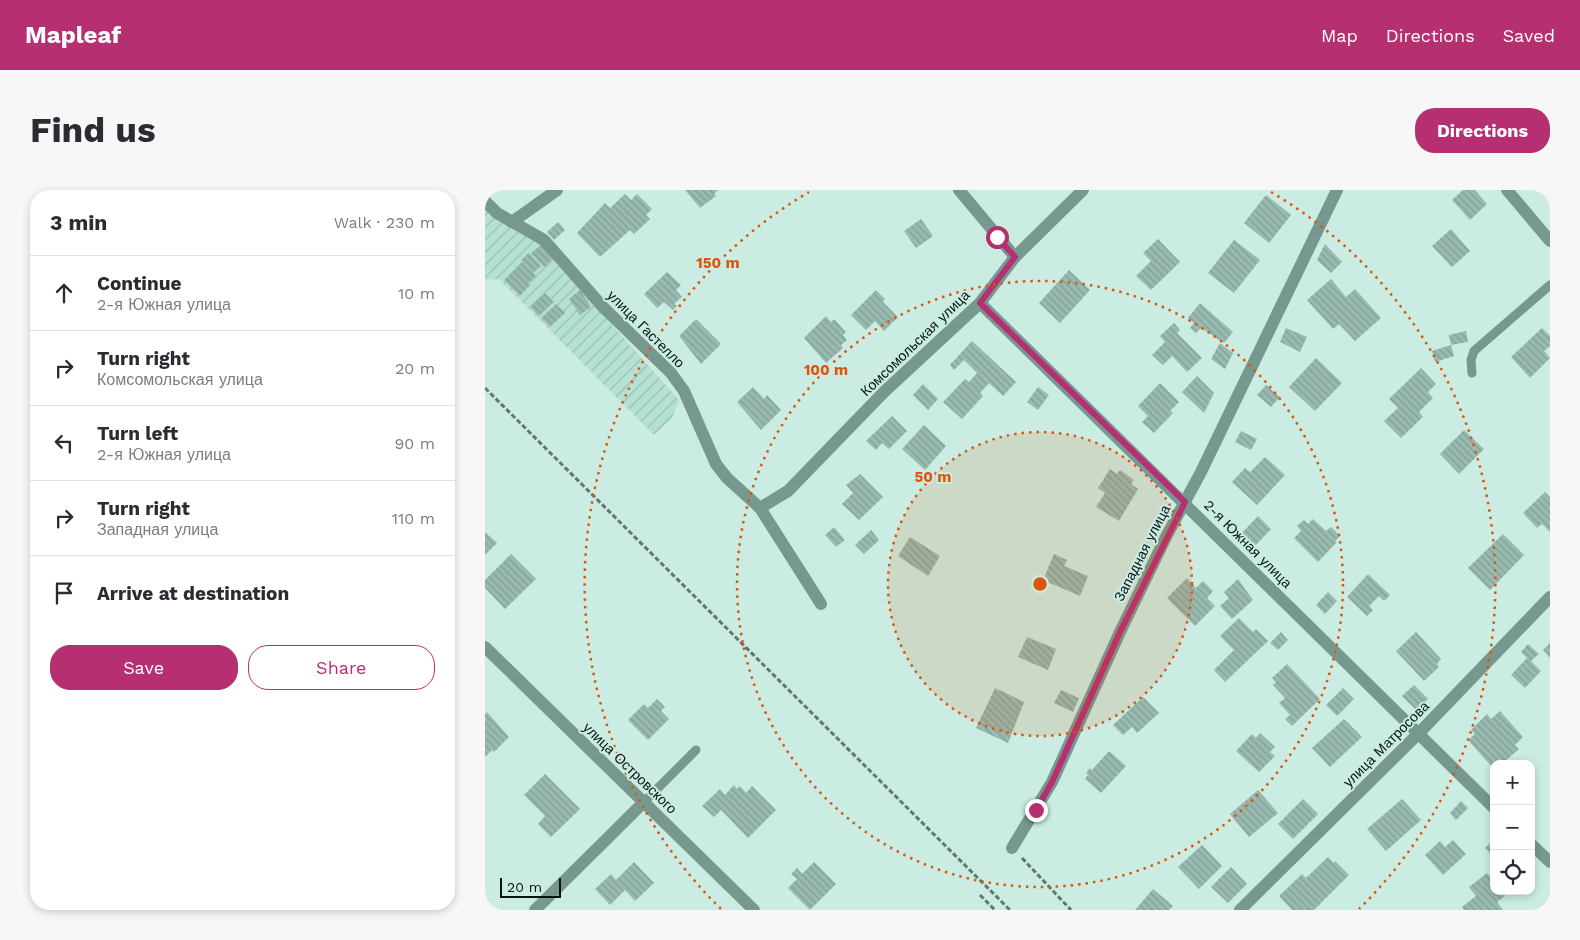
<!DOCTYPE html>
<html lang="en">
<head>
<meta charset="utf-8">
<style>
	body { margin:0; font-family:"Work Sans",sans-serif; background:#f7f7f7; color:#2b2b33 }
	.controls { position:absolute; right:15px; bottom:15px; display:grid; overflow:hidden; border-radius:10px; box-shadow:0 2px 8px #0003 }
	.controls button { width:45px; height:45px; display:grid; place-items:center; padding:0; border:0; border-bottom:1px solid #e1e1e2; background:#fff; color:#2b2b33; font:25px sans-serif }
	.scale { position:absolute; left:15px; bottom:12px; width:61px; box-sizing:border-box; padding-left:5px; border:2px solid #071310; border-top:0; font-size:14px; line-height:18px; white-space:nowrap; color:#071310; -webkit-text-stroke:4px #caece2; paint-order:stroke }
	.stop { position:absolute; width:15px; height:15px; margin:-11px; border:4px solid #b62f71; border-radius:50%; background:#fff }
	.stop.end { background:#b62f71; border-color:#fff; box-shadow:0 1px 5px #0008 }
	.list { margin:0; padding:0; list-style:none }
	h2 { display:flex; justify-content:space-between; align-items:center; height:65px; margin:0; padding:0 20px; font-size:21px }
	h2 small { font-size:16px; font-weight:400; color:#7c7c81 }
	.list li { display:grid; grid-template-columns:32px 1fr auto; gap:15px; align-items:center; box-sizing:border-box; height:75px; padding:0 20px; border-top:1px solid #e1e1e2 }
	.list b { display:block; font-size:19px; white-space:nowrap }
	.list p { margin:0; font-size:16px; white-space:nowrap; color:#7c7c81 }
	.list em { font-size:16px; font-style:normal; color:#7c7c81 }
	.actions { display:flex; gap:10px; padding:15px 20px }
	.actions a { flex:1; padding:11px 0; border:1px solid #b62f71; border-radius:20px; text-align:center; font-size:18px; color:#b62f71 }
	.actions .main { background:#b62f71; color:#fff }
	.icon { flex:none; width:28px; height:28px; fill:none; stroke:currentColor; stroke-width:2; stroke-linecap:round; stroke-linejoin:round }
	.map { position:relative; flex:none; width:1065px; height:720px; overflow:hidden; border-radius:20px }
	header { display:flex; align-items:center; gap:30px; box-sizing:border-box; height:70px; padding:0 25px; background:#b62f71; color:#fff }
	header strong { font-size:24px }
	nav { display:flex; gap:28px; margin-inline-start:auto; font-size:18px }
	.intro { display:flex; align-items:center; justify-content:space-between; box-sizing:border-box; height:120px; padding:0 30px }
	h1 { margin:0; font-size:35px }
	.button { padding:12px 22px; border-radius:20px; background:#b62f71; color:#fff; font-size:18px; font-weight:700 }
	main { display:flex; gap:30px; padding:0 30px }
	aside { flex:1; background:#fff; border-radius:20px; box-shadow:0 2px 8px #0003 }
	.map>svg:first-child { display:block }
</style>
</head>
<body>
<header>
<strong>Mapleaf</strong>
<nav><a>Map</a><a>Directions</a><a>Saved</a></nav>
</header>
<div class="intro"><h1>Find us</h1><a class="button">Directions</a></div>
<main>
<aside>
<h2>3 min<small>Walk · 230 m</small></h2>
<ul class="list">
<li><svg class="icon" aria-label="ahead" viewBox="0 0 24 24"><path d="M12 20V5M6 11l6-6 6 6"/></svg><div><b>Continue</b><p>2-я Южная улица</p></div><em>10 m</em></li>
<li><svg class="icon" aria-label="right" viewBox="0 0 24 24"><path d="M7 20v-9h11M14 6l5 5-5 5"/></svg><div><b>Turn right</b><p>Комсомольская улица</p></div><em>20 m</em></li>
<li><svg class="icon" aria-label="left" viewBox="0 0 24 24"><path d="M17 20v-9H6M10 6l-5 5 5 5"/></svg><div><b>Turn left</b><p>2-я Южная улица</p></div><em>90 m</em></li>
<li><svg class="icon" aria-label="right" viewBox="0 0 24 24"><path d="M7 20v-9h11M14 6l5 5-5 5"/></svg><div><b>Turn right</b><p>Западная улица</p></div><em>110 m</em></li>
<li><svg class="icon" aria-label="arrive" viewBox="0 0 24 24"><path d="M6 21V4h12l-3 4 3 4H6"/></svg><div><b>Arrive at destination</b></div></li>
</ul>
<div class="actions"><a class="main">Save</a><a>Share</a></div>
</aside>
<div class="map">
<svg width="1065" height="720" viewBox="0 0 1065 720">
	<defs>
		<pattern id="industrial-furrows" width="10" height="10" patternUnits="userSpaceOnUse" patternTransform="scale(1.25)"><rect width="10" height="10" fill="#b5e0d4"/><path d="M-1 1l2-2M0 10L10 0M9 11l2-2" fill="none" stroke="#9abfb5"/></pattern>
		<pattern id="building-back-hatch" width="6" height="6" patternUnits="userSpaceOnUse" patternTransform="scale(1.25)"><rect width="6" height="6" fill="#99bab0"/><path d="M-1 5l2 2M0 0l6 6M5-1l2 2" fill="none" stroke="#829f96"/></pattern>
	</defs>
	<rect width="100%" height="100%" fill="#caece2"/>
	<polygon fill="url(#industrial-furrows)" points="0,19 52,51 194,210 187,228 169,245 14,89 0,90"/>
	<g fill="url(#building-back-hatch)">
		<polygon points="200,0 233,0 229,4 231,6 215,18"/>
		<polygon points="978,0 990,0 1002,14 985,30 967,10"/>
		<polygon points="1054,0 1065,0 1065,12"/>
		<polygon points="140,4 146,10 152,4 167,19 161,25 165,29 149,44 145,40 115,67 92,43 120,13 125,18"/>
		<polygon points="781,5 806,25 784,53 759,33"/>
		<polygon points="436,29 448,46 431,58 419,41"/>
		<polygon points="73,32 80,40 69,50 62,42"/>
		<polygon points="966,39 985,61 967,77 947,56"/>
		<polygon points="673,49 695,72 666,100 651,86 666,71 658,63"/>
		<polygon points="749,50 775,70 749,103 723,83"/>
		<polygon points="840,54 857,72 846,83 832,70"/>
		<polygon points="56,55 68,69 59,77 46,63"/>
		<polygon points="44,63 56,76 48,83 51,86 43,93 45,95 35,106 19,90 37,72 45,80 36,70"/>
		<polygon points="584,80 605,100 575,133 554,113"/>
		<polygon points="182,82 196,95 191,100 197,107 189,114 192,116 188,120 179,112 172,118 159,104"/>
		<polygon points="846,89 861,107 870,99 896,128 870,151 854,134 848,139 822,110"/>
		<polygon points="95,100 106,117 95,125 84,109"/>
		<polygon points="391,100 400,109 398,112 413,127 399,141 390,131 381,140 366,125"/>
		<polygon points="60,103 69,112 54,126 45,117"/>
		<polygon points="715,113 748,142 739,153 716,138 711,143 705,138 709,133 703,128"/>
		<polygon points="71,114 80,123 65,137 56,128"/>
		<polygon points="341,126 346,132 349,129 361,142 358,145 362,150 356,155 358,158 341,173 319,148"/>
		<polygon points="211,129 236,154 216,174 194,146"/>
		<polygon points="689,133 695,140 692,143 717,168 702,182 687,166 678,175 667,165 680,152 675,146"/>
		<polygon points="801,138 822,147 815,162 795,152"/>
		<polygon points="1057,138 1065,146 1065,156 1059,161 1065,168 1045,188 1026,167"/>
		<polygon points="981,141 983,152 966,155 964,145"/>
		<polygon points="487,151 531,192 518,206 504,193 495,203 498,206 477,229 458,212 480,189 484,192 492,183 479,170 469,180 465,175"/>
		<polygon points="735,153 748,163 740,179 726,169"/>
		<polygon points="966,155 969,166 950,172 947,161"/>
		<polygon points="831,168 857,193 830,221 804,197"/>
		<polygon points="936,178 951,194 943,202 948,208 934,222 938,227 916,248 899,231 913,218 904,209"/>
		<polygon points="712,186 729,203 719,223 697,202"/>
		<polygon points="675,193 694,212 685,221 688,223 669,243 657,232 663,226 653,216"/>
		<polygon points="438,194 453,209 443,220 428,205"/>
		<polygon points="781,195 795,207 786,217 772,205"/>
		<polygon points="268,197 279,209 282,205 296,220 276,240 252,212"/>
		<polygon points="553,197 564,205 553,220 542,212"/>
		<polygon points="407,226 422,241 404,259 397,253 391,260 381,251"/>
		<polygon points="439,235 461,256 440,280 417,259"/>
		<polygon points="979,240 999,259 974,284 955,264"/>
		<polygon points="756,241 772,249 766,260 750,252"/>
		<polygon points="780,267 800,285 772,315 747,292 760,278 765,282"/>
		<polygon points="625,279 632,284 635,280 649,290 646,294 653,299 634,331 611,317 620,303 613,298"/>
		<polygon points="375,284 398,307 374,330 357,314 368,303 361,295"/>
		<polygon points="1060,302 1065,307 1065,342 1057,334 1052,338 1038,323"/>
		<polygon points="773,326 786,339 769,357 755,345"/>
		<polygon points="828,329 841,341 846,337 855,346 850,351 852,352 833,372 809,348 816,341 812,336 819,330 823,334"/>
		<polygon points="349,337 360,350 351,357 340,345"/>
		<polygon points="386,340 394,350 379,364 370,355"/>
		<polygon points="0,342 12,353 0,365"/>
		<polygon points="1018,344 1039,365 1005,400 983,378"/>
		<polygon points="425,347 455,366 443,386 413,366"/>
		<polygon points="26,364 51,389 20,419 0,398 0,390"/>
		<polygon points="569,364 582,370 579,376 603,386 595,406 558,390"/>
		<polygon points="883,384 905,405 899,411 894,406 884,416 888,420 882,426 862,407"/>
		<polygon points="702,388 711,398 718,391 728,401 722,408 730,416 710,436 682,408"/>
		<polygon points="753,389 768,410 747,429 735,416 744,408 739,402"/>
		<polygon points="843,402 852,411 840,424 831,415"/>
		<polygon points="754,428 768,442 771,439 783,451 740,492 729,480 749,460 735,446"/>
		<polygon points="796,442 803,450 793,460 785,453"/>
		<polygon points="931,442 956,469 952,474 954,477 939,491 911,461"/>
		<polygon points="542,447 571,459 563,480 533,467"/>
		<polygon points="1065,453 1065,468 1058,460"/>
		<polygon points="1043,454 1054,464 1046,471 1056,481 1040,498 1026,485 1042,468 1036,462"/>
		<polygon points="802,474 835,509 807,536 800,529 805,525 794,513 800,508 788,495 791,492 787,488"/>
		<polygon points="929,495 943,509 931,520 917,506"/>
		<polygon points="510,498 539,512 523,553 491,538"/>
		<polygon points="858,498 869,509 852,526 841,515"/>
		<polygon points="576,500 594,508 588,522 569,513"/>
		<polygon points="658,507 674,523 652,543 647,537 638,545 628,535"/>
		<polygon points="172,509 180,517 176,521 184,529 163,550 143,530 159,514 163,518"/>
		<polygon points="1015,521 1038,547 1030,555 1034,559 1018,573 1014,569 1006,576 983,550 990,544 986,540 1002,524 1006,529"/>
		<polygon points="2,522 24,547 9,562 7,560 0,567 0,524"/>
		<polygon points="859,529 877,547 845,577 827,558"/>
		<polygon points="775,543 790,557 785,562 790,566 774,582 751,561 767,544 771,548"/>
		<polygon points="624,561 641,576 616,603 600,589 603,585 601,583 605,578 607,580"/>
		<polygon points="60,584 95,619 66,647 53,634 60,626 39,605"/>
		<polygon points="249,595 252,599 255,596 261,603 267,596 291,620 263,648 236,620 229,627 217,616 235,599 240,605"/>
		<polygon points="773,600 793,623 764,647 745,624"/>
		<polygon points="818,609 833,624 808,649 793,634"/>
		<polygon points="917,609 936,630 901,661 882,639"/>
		<polygon points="976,611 983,618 971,630 965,623"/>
		<polygon points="1009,649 1009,667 1000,658"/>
		<polygon points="968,650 981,664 958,685 940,665 955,651 960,657"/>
		<polygon points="717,655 737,676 714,699 693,677"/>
		<polygon points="843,667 849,673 850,671 864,685 829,720 807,720 794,706 817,684 821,688"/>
		<polygon points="149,672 169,693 150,711 140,700 125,715 110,699 126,684 131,690"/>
		<polygon points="329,672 351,694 325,720 303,698 312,689 306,684 312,678 317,684"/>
		<polygon points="746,677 762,694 743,713 726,697"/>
		<polygon points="1002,683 1009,691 1009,701 1016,701 1020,706 1012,712 1018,720 979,720 977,717 991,706 984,697"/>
		<polygon points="668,699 688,716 684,720 650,720"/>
	</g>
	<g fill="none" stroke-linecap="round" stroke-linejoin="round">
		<g stroke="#627872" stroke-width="3" stroke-dasharray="5 2.5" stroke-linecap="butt">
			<polyline points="0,198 525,720"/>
			<polyline points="537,668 586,720"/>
			<polyline points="495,705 510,720"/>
		</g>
		<g stroke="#77988e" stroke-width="9">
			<polyline points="987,183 986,170 989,161 1065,95"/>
			<polyline points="159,612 211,560"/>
		</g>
		<g stroke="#77988e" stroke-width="12">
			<polyline points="474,0 530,67"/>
			<polyline points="1022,0 1065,51"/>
			<polyline points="0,11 12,23 59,50 118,117 186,183 199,201 231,274 242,288 275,318 336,414"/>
			<polyline points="27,32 72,0"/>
			<polyline points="495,113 1009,618"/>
			<polyline points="275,318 303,301 399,202 495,113 530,67 598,0"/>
			<polyline points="0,457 269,720"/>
			<polyline points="1046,654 1065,672"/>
			<polyline points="527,658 567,592 635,442 682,345 716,282 852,0"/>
			<polyline points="50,720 159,612"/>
			<polyline points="755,720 933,544 1065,407"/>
		</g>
	</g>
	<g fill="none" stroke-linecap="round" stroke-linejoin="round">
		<polyline stroke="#b62f71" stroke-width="6" points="512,47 530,67 495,113 700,312 635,442 567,592 551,620"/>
	</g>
	<circle cx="555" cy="394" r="152" fill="#dd560c" fill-opacity=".12"/>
	<g fill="none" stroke="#dd560c" stroke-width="2.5" stroke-dasharray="2.5 5">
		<circle cx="555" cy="394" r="152"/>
		<circle cx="555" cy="394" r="303"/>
		<path d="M236 719A455 455 0 0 1 324 2M786 2A455 455 0 0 1 874 719"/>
	</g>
	<g text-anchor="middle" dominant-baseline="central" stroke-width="4" stroke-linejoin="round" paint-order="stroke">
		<g font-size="14" fill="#071310" stroke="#caece2">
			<text transform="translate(161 139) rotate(45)">улица Гастелло</text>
			<text transform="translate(430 153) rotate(-44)">Комсомольская улица</text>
			<text transform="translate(763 354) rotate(45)">2-я Южная улица</text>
			<text transform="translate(657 363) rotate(-63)">Западная улица</text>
			<text transform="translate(901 554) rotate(-45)">улица Матросова</text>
			<text transform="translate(145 578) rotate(44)">улица Островского</text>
		</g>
	</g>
	<circle cx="555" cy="394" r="8" fill="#dd560c" stroke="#caece2" stroke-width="2.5"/>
	<g font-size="15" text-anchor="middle" font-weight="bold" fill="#dd560c" stroke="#caece2" stroke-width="4" stroke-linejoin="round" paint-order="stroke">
		<text x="233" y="78">150 m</text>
		<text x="341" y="185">100 m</text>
		<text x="448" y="292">50 m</text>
	</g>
</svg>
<div class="controls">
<button>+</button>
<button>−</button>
<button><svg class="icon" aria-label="locate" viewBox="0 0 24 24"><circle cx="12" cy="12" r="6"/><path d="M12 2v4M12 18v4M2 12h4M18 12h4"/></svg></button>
</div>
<div class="scale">20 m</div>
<div class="stop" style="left:512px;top:47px"></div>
<div class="stop end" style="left:551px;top:620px"></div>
</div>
</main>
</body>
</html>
